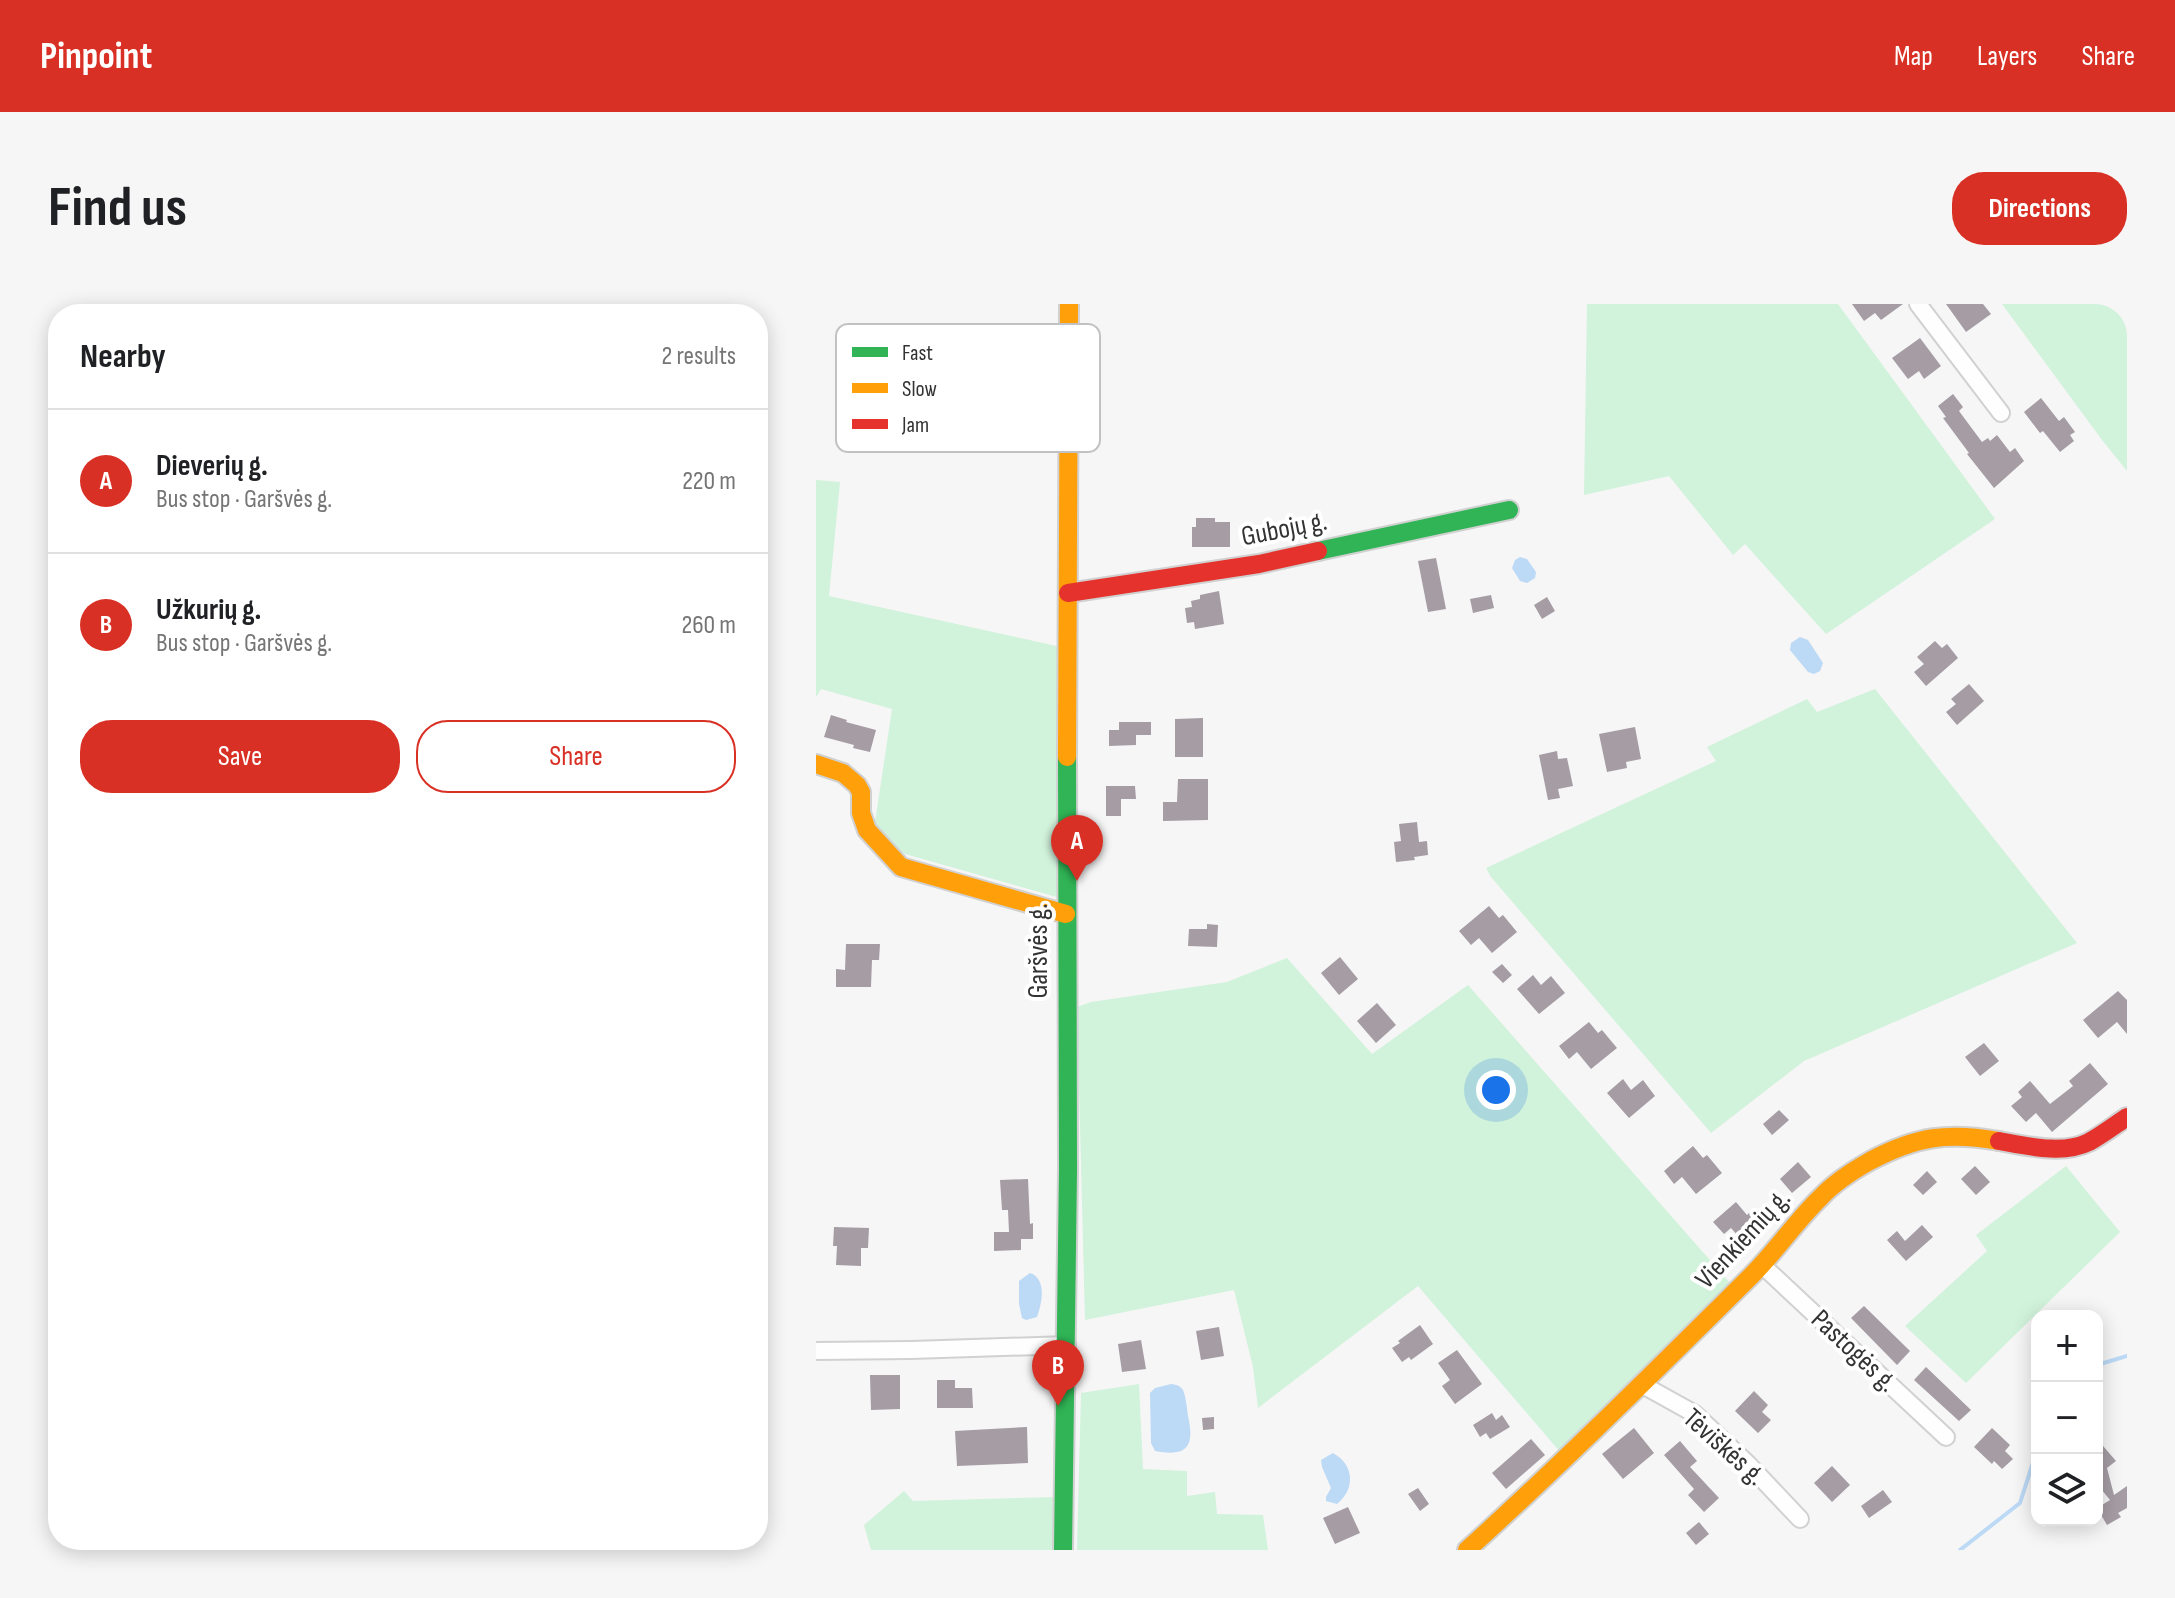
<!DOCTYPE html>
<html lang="en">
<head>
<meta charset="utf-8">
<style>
	body { margin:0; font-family:"Sofia Sans Condensed",sans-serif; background:#f6f6f6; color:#202124 }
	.controls { position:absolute; right:24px; bottom:24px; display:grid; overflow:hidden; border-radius:16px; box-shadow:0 4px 20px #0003 }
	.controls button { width:72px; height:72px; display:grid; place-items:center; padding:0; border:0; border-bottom:2px solid #e0e0e0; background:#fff; color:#202124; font:40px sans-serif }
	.you { position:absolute; left:680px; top:786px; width:28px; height:28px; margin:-20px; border:6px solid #fff; border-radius:50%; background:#1a73e8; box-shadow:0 0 0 12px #1a73e833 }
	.badge { display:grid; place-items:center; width:52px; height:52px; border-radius:50%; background:#d93025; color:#fff; font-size:26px; font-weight:700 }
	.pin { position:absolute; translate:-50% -66px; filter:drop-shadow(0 2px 4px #0008) }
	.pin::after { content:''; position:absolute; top:42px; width:28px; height:24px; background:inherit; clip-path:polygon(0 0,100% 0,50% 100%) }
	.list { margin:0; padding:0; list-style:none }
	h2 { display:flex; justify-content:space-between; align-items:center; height:104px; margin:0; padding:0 32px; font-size:34px }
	h2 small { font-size:26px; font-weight:400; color:#757577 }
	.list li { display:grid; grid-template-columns:52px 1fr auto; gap:24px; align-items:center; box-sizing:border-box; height:144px; padding:0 32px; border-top:2px solid #e0e0e0 }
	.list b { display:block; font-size:30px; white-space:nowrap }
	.list p { margin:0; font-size:26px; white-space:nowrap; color:#757577 }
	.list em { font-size:26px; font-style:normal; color:#757577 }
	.actions { display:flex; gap:16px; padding:24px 32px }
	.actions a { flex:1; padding:18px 0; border:2px solid #d93025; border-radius:32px; text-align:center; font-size:28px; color:#d93025 }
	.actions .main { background:#d93025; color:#fff }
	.icon { flex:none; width:44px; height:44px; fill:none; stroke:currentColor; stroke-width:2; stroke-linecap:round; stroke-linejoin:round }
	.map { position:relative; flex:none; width:1311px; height:1246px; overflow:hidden; border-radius:32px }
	header { display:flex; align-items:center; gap:48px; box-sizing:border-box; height:112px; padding:0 40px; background:#d93025; color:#fff }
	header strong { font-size:38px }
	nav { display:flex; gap:44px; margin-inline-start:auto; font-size:28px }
	.intro { display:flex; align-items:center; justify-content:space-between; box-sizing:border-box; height:192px; padding:0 48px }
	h1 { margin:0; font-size:56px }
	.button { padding:20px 36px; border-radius:32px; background:#d93025; color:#fff; font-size:28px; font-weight:700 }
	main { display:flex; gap:48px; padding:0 48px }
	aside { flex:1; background:#fff; border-radius:32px; box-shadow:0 4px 20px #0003 }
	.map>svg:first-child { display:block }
</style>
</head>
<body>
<header>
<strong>Pinpoint</strong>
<nav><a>Map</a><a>Layers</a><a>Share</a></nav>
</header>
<div class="intro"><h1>Find us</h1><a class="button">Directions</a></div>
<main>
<aside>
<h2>Nearby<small>2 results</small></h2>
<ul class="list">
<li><span class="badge">A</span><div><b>Dieverių g.</b><p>Bus stop · Garšvės g.</p></div><em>220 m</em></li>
<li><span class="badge">B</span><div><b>Užkurių g.</b><p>Bus stop · Garšvės g.</p></div><em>260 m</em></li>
</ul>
<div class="actions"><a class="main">Save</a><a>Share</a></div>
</aside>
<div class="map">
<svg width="1311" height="1246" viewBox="0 0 1311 1246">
	<rect width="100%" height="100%" fill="#f6f6f6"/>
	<g fill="#d1f2db">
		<polygon points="771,0 1022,0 1179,215 1010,330 929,240 917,251 853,172 768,191"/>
		<polygon points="1186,0 1311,0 1311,167 1286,136"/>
		<polygon points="0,176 24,178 13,292 245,343 244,594 89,550 58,525 76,405 5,385 0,393"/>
		<polygon points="1059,385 1261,639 988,757 895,829 675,573 670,564 900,457 891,443 991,395 1001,408"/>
		<polygon points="471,654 556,750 652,681 915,980 745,1149 602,982 442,1104 437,1063 418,986 269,1016 261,703 275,698 411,678"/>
		<polygon points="1250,862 1304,928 1150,1079 1089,1022 1171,947 1160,931"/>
		<polygon points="323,1080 327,1165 371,1167 371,1192 399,1188 401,1210 447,1211 452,1246 261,1246 265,1089"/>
		<polygon points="88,1187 97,1197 239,1193 238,1246 55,1246 48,1221"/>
	</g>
	<g fill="#bcd9f6">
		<polygon points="704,253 711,255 720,268 719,274 711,279 704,277 696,264 699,256"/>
		<polygon points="984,333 992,336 1007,359 1004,367 998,370 992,368 974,346 975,339"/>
		<path d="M214,969C231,975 226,999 221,1013L210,1016L206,1014L203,1000V977Z"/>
		<path d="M355,1080C361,1081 363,1081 367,1086C370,1093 371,1105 372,1112C379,1143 371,1153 339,1147L335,1139L334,1089L339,1084Z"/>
		<path d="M517,1149C539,1161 539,1186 521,1200L510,1197V1193L515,1184L506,1163L505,1156Z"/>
	</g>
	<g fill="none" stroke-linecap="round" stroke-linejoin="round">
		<g stroke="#bcd9f6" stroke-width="4">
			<polyline points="1281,1061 1311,1052"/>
			<polyline points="1144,1246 1204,1199 1221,1146"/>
		</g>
	</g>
	<g fill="#a59ca4">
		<polygon points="1036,0 1087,0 1065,16 1059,9 1048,17"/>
		<polygon points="1130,0 1167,0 1175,10 1150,28"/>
		<polygon points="1104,34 1125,62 1108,75 1103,67 1092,75 1076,54"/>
		<polygon points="1137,90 1147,103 1143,107 1166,138 1172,134 1174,137 1181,131 1194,148 1199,144 1208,157 1178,184 1151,150 1153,149 1127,114 1130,113 1122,102"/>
		<polygon points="1225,94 1243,117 1248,113 1259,128 1254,131 1258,137 1244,148 1227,127 1224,129 1208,108"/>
		<polygon points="380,214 399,214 399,218 414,218 414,243 376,243 376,223 380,223"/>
		<polygon points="620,254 630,305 612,308 602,257"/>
		<polygon points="403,287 408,320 379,325 378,318 371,319 369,304 376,303 375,297 384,295 384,291"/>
		<polygon points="675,291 678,304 657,309 654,295"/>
		<polygon points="731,293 739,307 726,315 718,301"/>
		<polygon points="1119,337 1126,344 1131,340 1142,354 1110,382 1098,368 1108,360 1101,353"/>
		<polygon points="1153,380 1168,397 1141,421 1130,408 1140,400 1135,395"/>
		<polygon points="15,411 31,416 30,418 60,426 54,448 37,444 38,441 8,433"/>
		<polygon points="387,414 387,453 359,453 359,415"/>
		<polygon points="303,418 335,418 335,431 320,431 320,441 293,442 293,426 303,426"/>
		<polygon points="819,423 825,455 810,458 811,464 791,468 783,430"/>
		<polygon points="741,447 742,455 751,454 757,482 742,485 744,494 732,496 723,451"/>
		<polygon points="362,475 392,475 392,516 347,517 347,498 361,498"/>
		<polygon points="290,482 319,482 320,495 305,495 305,512 290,512"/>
		<polygon points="601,518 603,538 611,537 612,551 598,553 599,556 580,558 578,538 585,537 583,520"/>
		<polygon points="673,602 683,614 687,611 701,628 676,649 663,634 655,641 643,627"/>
		<polygon points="391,620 402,621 401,643 372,642 373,625 391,625"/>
		<polygon points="30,640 64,640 63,656 56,656 55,683 20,683 20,665 29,666"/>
		<polygon points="524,653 542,675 523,691 505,669"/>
		<polygon points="686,660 696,671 687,679 676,668"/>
		<polygon points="717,671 725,681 735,672 749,689 723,710 701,685"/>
		<polygon points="1302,687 1311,696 1311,730 1301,718 1282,734 1267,716"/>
		<polygon points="561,699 580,721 560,739 541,717"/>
		<polygon points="773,718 782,729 786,726 801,744 775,765 761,748 753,755 743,742"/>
		<polygon points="1168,739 1183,757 1164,772 1149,753"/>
		<polygon points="1274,759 1292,780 1236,828 1220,809 1210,818 1195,802 1206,793 1202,788 1214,777 1234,800 1257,782 1253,777"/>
		<polygon points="807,775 815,786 827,776 839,792 813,814 791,789"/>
		<polygon points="963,806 973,816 956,831 947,820"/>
		<polygon points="877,842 887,854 891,851 906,869 880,890 866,873 858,880 848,867"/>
		<polygon points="982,858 995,873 976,889 964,875"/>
		<polygon points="1159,862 1174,878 1160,891 1145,875"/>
		<polygon points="1111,867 1121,878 1107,891 1097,881"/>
		<polygon points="212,875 214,920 217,919 217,935 205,935 205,946 178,947 178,928 193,928 192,906 186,906 184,876"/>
		<polygon points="920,898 931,911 934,908 948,924 929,940 915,924 908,930 897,918"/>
		<polygon points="1106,921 1117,933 1090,957 1071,936 1081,927 1089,937"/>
		<polygon points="18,923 53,924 52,944 45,944 45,962 20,961 21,942 17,942"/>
		<polygon points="1048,1002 1094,1047 1081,1061 1035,1014"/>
		<polygon points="604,1021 617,1040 595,1056 593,1053 586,1058 576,1044 584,1039 582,1037"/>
		<polygon points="403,1023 408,1052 385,1056 380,1027"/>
		<polygon points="325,1036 330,1065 306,1068 302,1040"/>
		<polygon points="641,1046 666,1080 639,1100 626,1082 634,1076 622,1059"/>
		<polygon points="1110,1063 1155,1106 1143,1117 1098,1076"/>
		<polygon points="54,1071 84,1071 84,1105 55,1106"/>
		<polygon points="121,1076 139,1076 139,1084 156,1084 157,1104 121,1104"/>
		<polygon points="938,1087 952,1101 946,1108 955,1116 942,1129 919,1107"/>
		<polygon points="676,1109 680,1116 686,1111 694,1123 674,1135 670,1129 664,1133 657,1121"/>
		<polygon points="398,1113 398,1125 387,1126 386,1114"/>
		<polygon points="211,1123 212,1159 141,1162 139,1127"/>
		<polygon points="818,1124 838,1149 807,1175 786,1150"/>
		<polygon points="1176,1124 1194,1141 1189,1147 1197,1155 1186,1165 1178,1157 1176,1160 1158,1143"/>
		<polygon points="715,1135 729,1151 690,1185 676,1169"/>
		<polygon points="1281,1135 1300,1157 1291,1164 1298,1191 1311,1182 1311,1204 1302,1209 1305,1213 1291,1221 1281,1204 1294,1196 1281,1180"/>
		<polygon points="864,1137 881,1157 874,1163 903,1194 888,1208 872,1191 878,1185 848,1151"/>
		<polygon points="1016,1162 1034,1181 1016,1198 998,1179"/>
		<polygon points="602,1184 613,1200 604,1207 592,1190"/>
		<polygon points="1067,1186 1076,1198 1053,1214 1045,1202"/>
		<polygon points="532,1203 544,1229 519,1240 507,1214"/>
		<polygon points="883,1218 893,1230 880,1241 870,1229"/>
	</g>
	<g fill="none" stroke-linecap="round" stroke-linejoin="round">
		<defs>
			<g id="street">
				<polyline points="1102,0 1185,109"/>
				<polyline points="946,961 1130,1133"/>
				<polyline points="0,1047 95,1046 251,1041"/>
				<polyline points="825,1080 879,1110 932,1160 984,1215"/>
			</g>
			<g id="fast">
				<polyline points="502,247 693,206"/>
				<polyline points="247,1246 252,866 251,453"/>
			</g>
			<g id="slow">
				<polyline points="251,453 253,0"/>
				<polyline points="0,460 27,469 41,481 45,488 45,509 51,526 85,563 250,610"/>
				<path d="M651,1246C749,1157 842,1064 936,971C961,946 980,917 1005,893C1018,879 1038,866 1054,857C1101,832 1132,828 1183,837"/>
			</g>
			<g id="jam">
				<polyline points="252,289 443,260 502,247"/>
				<path d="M1183,837C1211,842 1247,851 1273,838C1286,831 1299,821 1311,813"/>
			</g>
		</defs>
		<use href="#street" stroke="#d1d1d1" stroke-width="20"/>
		<use href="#fast" stroke="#d1d1d1" stroke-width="22"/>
		<use href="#slow" stroke="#d1d1d1" stroke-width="22"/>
		<use href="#jam" stroke="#d1d1d1" stroke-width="22"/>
		<use href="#street" stroke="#fefefe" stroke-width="16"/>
		<use href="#fast" stroke="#30b455" stroke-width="18"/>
		<use href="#slow" stroke="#ff9f0a" stroke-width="18"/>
		<use href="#jam" stroke="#e5322d" stroke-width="18"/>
	</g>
	<g text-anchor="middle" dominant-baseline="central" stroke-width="8" stroke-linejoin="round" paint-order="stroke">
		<g font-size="28" fill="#333334" stroke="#fff">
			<text transform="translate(468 225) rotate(-11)">Gubojų g.</text>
			<text transform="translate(222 647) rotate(-90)">Garšvės g.</text>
			<text transform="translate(927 935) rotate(-47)">Vienkiemių g.</text>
			<text transform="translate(1038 1047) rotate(43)">Pastogės g.</text>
			<text transform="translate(908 1143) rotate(42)">Tėviškės g.</text>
		</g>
	</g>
	<rect x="20" y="20" width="264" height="128" rx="12" fill="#fff" stroke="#c2c2c2" stroke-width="2"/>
	<rect x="36" y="43" width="36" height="10" fill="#30b455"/>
	<rect x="36" y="79" width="36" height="10" fill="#ff9f0a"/>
	<rect x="36" y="115" width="36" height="10" fill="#e5322d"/>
	<g font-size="22" fill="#333334">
		<text x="86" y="56">Fast</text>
		<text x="86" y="92">Slow</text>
		<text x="86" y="128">Jam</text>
	</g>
</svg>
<div class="controls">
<button>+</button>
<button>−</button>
<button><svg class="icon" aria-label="layers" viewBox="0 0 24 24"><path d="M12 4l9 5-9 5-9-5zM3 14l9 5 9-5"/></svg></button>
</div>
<div class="you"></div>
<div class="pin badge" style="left:261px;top:577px">A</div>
<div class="pin badge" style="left:242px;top:1102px">B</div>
</div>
</main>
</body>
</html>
